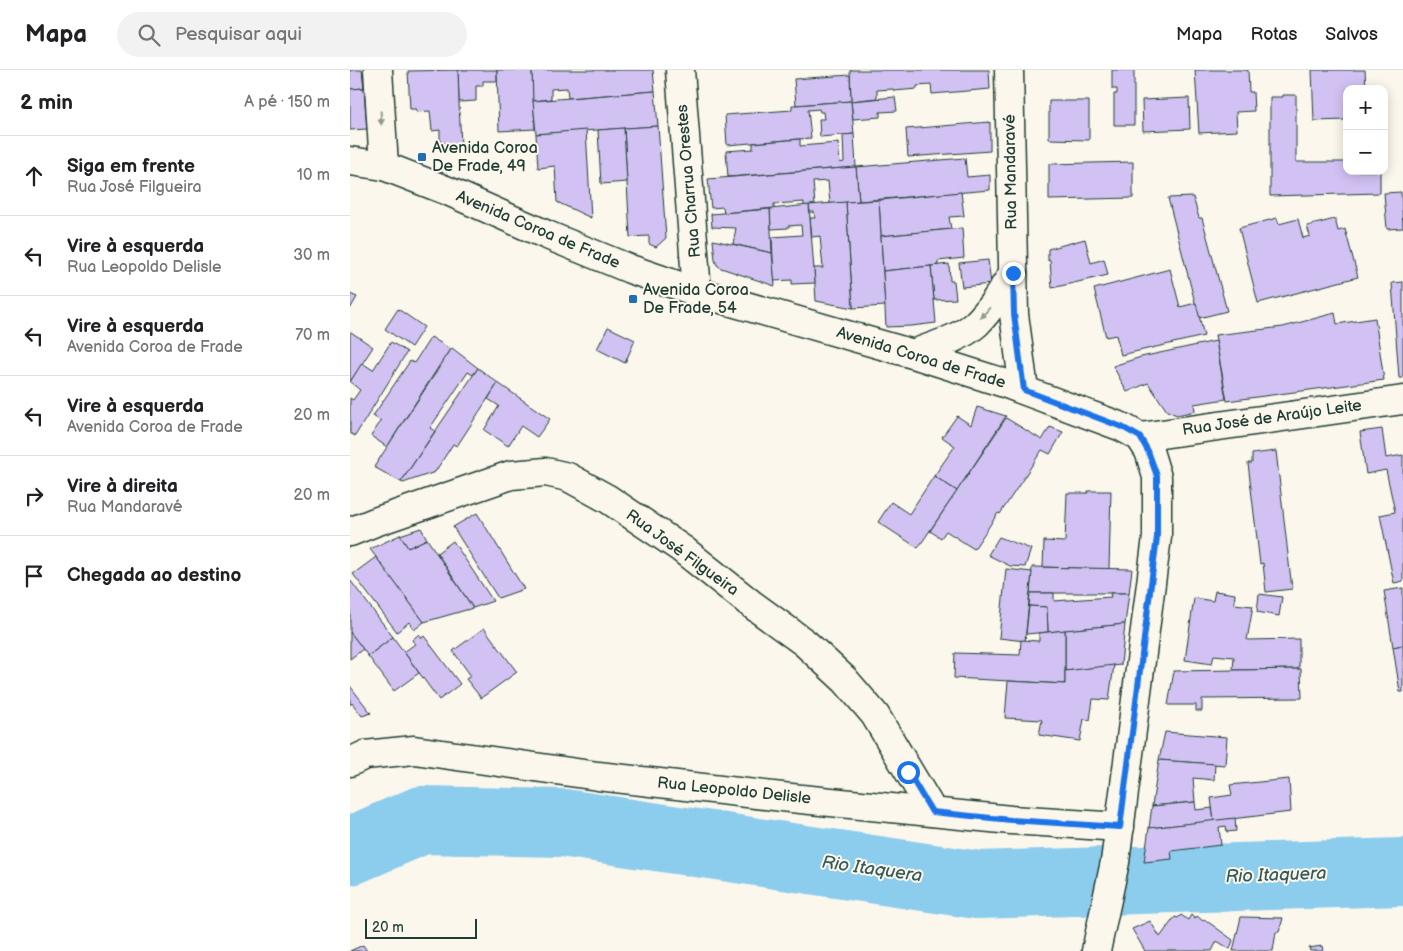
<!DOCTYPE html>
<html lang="pt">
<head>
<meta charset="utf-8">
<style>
	body { margin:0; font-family:"Balsamiq Sans",sans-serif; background:#f2f2f2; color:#202124 }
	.controls { position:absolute; right:15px; top:15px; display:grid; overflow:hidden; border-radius:10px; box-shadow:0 2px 12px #0003 }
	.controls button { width:45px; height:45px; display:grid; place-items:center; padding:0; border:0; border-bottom:1px solid #e0e0e0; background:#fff; color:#202124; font:25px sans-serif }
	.scale { position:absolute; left:15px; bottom:12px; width:112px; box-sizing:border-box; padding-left:5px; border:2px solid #1f3d34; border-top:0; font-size:14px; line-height:18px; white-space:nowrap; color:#1f3d34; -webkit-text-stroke:4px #fbf7ec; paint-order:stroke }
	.stop { position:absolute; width:15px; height:15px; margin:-11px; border:4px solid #1a73e8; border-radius:50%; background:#fff }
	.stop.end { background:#1a73e8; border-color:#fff; box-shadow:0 1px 5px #0008 }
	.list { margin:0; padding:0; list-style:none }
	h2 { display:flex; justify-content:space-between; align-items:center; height:65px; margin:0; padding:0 20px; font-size:21px }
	h2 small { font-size:16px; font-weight:400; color:#757577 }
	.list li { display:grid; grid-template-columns:32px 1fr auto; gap:15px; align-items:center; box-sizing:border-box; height:80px; padding:0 20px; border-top:1px solid #e0e0e0 }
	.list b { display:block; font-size:19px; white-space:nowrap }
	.list p { margin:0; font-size:16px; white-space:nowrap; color:#757577 }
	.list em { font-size:16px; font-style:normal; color:#757577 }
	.icon { flex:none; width:28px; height:28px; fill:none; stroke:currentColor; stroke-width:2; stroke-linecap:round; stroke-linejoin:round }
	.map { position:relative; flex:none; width:1053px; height:881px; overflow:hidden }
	header { display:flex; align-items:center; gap:30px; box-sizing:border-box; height:70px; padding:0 25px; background:#fff; border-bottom:1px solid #e0e0e0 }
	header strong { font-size:24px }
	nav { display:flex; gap:28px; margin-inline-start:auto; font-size:18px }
	.search { width:350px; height:45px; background:#f2f2f2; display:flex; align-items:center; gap:12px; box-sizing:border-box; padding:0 18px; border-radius:28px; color:#757577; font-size:19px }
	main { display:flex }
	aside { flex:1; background:#fff }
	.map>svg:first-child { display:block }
</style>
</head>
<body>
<header>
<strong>Mapa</strong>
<div class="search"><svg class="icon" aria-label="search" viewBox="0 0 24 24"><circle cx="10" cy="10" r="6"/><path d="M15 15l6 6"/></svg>Pesquisar aqui</div>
<nav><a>Mapa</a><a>Rotas</a><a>Salvos</a></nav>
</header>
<main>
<aside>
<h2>2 min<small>A pé · 150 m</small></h2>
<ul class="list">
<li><svg class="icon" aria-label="ahead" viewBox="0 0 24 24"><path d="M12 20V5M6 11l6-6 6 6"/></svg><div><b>Siga em frente</b><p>Rua José Filgueira</p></div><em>10 m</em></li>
<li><svg class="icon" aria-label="left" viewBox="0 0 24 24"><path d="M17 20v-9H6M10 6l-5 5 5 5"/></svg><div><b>Vire à esquerda</b><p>Rua Leopoldo Delisle</p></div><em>30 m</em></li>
<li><svg class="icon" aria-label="left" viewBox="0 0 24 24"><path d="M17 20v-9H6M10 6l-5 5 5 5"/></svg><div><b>Vire à esquerda</b><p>Avenida Coroa de Frade</p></div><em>70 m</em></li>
<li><svg class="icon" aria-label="left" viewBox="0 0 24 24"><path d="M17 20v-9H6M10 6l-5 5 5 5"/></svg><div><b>Vire à esquerda</b><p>Avenida Coroa de Frade</p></div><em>20 m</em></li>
<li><svg class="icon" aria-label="right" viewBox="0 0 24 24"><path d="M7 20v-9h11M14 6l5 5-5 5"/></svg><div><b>Vire à direita</b><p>Rua Mandaravé</p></div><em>20 m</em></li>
<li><svg class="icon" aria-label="arrive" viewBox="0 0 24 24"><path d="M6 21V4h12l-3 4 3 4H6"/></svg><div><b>Chegada ao destino</b></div></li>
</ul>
</aside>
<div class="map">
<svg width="1053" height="881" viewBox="0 0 1053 881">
	<rect width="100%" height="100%" fill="#fbf7ec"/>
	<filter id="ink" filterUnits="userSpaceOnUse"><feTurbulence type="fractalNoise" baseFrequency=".02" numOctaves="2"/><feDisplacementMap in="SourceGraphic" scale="10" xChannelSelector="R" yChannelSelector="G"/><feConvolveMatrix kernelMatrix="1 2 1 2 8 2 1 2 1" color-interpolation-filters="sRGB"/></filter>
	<g filter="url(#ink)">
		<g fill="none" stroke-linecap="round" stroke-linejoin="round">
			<polyline stroke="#8ccced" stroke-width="68" points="0,781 72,750 213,753 628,815 1053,802"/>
		</g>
		<g fill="#d2c2f4" stroke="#1f3d34">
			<polygon points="0,0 12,0 14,18 0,19"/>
			<polygon points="108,0 147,0 147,11 133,11 133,16 126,16 126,31 109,32"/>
			<polygon points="108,0 109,32 111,77 90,72 90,60 82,61 80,41 66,42 66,39 60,39 58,1"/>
			<polygon points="147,0 182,0 185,59 149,61"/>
			<polygon points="182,0 303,0 305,21 218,28 217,18 201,19 201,29 183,31"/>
			<polygon points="500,0 639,0 640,19 582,24 581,15 567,16 567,19 544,21 543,19 527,20 527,28 501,31"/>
			<polygon points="762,0 784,0 784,55 764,55 764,24 767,24 767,19 762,19"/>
			<polygon points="845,0 898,0 899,22 903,22 904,41 886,42 887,61 849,63"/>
			<polygon points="962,0 1015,0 1016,19 997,19 997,50 964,51"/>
			<polygon points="500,5 501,31 446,35 444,9"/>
			<polygon points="14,18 17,59 0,60 0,19"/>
			<polygon points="305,21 308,56 186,64 183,31"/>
			<polygon points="933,25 946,25 946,92 997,92 997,101 1030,101 1030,123 920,126 920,27 933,27"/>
			<polygon points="545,27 547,41 530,42 530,47 503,49 501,31"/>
			<polygon points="839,28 840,59 793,61 792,30"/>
			<polygon points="501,31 504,64 470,67 469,49 474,49 473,42 470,42 469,39 458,40 461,68 377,75 375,45 442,40 442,35 446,35"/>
			<polygon points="699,31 739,31 739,70 699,69"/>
			<polygon points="640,52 640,81 558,87 556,59"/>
			<polygon points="308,56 316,168 306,177 299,174 299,166 280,167 274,58"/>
			<polygon points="274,58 277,112 251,114 248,60"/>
			<polygon points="236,60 241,148 207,132 205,96 188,98 186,64"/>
			<polygon points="504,64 506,97 378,107 376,81 403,79 403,73 450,69 450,76 488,73 490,93 494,92 493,65"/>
			<polygon points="615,88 617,107 640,105 640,120 509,131 506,97"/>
			<polygon points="783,92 783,128 699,130 699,94"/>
			<polygon points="506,97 509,131 480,134 478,111 463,112 465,135 454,136 454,132 424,134 424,138 374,143 373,137 361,138 358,109"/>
			<polygon points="611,122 614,146 599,147 601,159 531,166 529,130"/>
			<polygon points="1051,122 1053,158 1037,159 1034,123"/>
			<polygon points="843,127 849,148 852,148 877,241 849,248 818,128"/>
			<polygon points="529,130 535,236 503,238 496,132"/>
			<polygon points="496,132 503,238 466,231 464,198 473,198 470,166 462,167 460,148 465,148 464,142 460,142 459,135"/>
			<polygon points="459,135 465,213 442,214 442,210 424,211 422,167 452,165 451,155 438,156 438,158 421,159 420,139"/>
			<polygon points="420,139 422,183 383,174 386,158 362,157 361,144"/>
			<polygon points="927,148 929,154 948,149 953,168 960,166 957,156 985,149 988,161 995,159 1008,207 908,233 889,158"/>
			<polygon points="612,158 614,188 588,191 588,195 581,196 533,201 531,166"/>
			<polygon points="735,169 741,193 754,189 758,205 702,218 700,190 698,191 698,179"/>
			<polygon points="363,170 422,183 425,216 371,198 367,195 365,190"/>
			<polygon points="638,190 641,214 612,217 609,193"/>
			<polygon points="599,194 600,211 604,211 606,229 584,230 581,196"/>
			<polygon points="581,196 586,253 561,256 536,257 533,201"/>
			<polygon points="820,199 830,237 846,233 854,266 771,285 766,265 756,267 744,219"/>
			<polygon points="1053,212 1053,308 1049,308 1042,213"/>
			<polygon points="0,224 7,227 0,239"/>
			<polygon points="48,239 74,257 61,277 35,259"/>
			<polygon points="985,243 987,254 1025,248 1034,310 877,331 865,265 933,257"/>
			<polygon points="258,257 285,270 275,293 247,279"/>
			<polygon points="1,262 23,277 0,312 0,263"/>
			<polygon points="81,267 100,279 37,377 21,366 31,351 23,346 60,291 64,293"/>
			<polygon points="866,271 876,329 844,334 845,341 827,345 817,341 798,313 777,322 763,296 791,287"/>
			<polygon points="41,272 57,282 5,366 0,363 0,328 3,330 10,320 0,312 12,293 23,300"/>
			<polygon points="102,278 128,298 123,305 118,302 80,358 85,361 51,412 24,397"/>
			<polygon points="128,298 148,313 107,376 103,374 85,402 53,413 51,412"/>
			<polygon points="148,313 200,349 187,367 171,356 158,376 134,360 149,336 138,329"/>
			<polygon points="627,337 656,346 607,421 584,406 605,376 592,367 607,346 621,355"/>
			<polygon points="656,348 692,370 700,357 713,362 700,384 692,380 650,444 648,443 624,479 596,461 591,468 580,461"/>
			<polygon points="1032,359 1036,388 1053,385 1053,511 1044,513 1030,445 1045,442 1036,400 1016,404 1010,362"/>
			<polygon points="926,381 942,519 916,522 913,493 910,494 898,393 902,393 902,384"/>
			<polygon points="584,406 607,421 568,478 528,452 541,432 559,444"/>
			<polygon points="738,421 761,421 759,499 693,497 694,471 715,472 717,423 738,423"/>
			<polygon points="127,443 174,519 148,528 103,457"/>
			<polygon points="71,458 77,469 58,478 50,465"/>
			<polygon points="50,465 58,478 77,469 123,538 74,552 20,479"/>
			<polygon points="649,467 681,479 675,497 660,496 638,485"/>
			<polygon points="103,471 143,531 123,538 87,483"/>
			<polygon points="26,487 74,552 64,560 59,552 47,562 3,504"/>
			<polygon points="682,497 782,499 779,523 680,523"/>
			<polygon points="656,499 682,502 675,571 649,568"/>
			<polygon points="0,510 43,567 18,586 0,562"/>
			<polygon points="1053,518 1053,575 1043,577 1034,521"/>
			<polygon points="865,521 885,524 884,534 903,536 897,570 949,569 949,599 883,600 884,587 864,585 862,594 835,590 844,528 863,531"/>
			<polygon points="680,523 704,523 704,531 761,527 760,523 779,523 775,554 698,562 697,537 679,536"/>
			<polygon points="909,524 932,527 929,546 907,542"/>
			<polygon points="679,536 697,537 698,562 676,564"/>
			<polygon points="775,554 771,595 715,601 715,560"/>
			<polygon points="134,558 167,602 131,628 116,609 121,606 103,581"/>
			<polygon points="715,560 715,614 604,608 605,583 670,585 671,570 689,571 689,563"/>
			<polygon points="0,562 13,579 0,589"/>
			<polygon points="69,564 72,568 74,566 110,614 89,630 54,582 65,574 62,570"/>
			<polygon points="43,567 69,603 44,621 18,586"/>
			<polygon points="1053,575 1053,622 1050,622 1043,577"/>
			<polygon points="764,595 759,630 743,629 740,650 734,649 730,671 689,665 692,650 655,648 658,611 715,614 715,601"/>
			<polygon points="951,599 952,628 852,629 852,641 846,641 846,635 818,635 824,601"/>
			<polygon points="0,616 21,643 12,646 2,633 0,635"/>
			<polygon points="815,662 877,667 875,695 809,690"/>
			<polygon points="809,690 865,694 864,710 843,708 845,732 802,736"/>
			<polygon points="939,709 941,742 864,751 861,728 882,725 880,715"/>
			<polygon points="845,732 846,740 862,738 864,751 799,758 802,736"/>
			<polygon points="885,748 886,761 877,762 876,756 869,757 871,775 821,781 822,789 794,792 799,758"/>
			<polygon points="831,845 838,850 841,845 845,849 847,846 853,851 854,849 883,870 880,879 867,871 862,881 795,881 782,859 800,851 810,867 825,847 828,848"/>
			<polygon points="891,847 933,848 929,862 926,862 923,881 883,881"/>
			<polygon points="13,875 17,881 0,881"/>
			<polygon points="972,876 973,881 960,881 959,878"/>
		</g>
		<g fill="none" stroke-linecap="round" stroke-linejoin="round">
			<defs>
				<g id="minor">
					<polyline points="28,0 34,96"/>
					<polyline points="330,0 347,222"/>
					<polyline points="659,0 664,244 674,320"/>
					<path d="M563,284C583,276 609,269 626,254C641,239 652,221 663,203"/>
					<polyline points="790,367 1053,330"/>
					<polyline points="0,462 25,452 161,405 196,402 218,407 258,429 332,479 400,533 455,573 495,610 525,645 583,742"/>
					<polyline points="0,692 15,685 64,680 248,706 441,728 661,750 770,757"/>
				</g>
				<polyline id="tertiary" points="0,91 34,96 98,121 197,165 280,199 347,222 563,284 654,313 772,357 790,367 799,381 807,407 807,467 765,792 746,881"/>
			</defs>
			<use href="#minor" stroke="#1f3d34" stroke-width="31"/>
			<use href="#tertiary" stroke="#1f3d34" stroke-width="31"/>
			<use href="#minor" stroke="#fbf7ec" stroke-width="28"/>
			<use href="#tertiary" stroke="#fbf7ec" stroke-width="28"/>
		</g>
		<defs><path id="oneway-solid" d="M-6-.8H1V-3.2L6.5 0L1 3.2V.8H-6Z" transform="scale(1.25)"/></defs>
		<g fill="#8d9a90">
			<use href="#oneway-solid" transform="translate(31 48) rotate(87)"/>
			<use href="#oneway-solid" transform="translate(635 243) rotate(132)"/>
		</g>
	</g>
	<g fill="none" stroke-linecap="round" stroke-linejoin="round" filter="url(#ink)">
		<polyline stroke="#1a73e8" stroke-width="6" points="558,702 582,742 661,750 770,757 807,467 807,406 798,381 790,367 772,357 674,320 664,244 663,203"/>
	</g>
	<g fill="#1f6fb2" stroke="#fbf7ec" stroke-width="2">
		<rect x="67" y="82" width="10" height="10" rx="2.5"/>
		<rect x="278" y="224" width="10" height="10" rx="2.5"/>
	</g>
	<g text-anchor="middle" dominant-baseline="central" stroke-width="4" stroke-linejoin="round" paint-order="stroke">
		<g font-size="16" fill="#1f3d34" stroke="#fbf7ec" text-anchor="start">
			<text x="82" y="78">Avenida Coroa<tspan x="82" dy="18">De Frade, 49</tspan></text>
			<text x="293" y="220">Avenida Coroa<tspan x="293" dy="18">De Frade, 54</tspan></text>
		</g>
		<g font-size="16" fill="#1f3d34" stroke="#fbf7ec">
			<text transform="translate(661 102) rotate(-91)">Rua Mandaravé</text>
			<text transform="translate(339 111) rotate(-95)">Rua Charrua Orestes</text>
			<text transform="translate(188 160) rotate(23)">Avenida Coroa de Frade</text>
			<text transform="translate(571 288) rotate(17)">Avenida Coroa de Frade</text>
			<text transform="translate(922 348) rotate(-8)">Rua José de Araújo Leite</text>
			<text transform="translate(332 483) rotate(36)">Rua José Filgueira</text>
			<text transform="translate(384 721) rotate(6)">Rua Leopoldo Delisle</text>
		</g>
		<g font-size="18" font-style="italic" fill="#355a59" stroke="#fbf7ec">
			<text transform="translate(522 799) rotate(8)">Rio Itaquera</text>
			<text transform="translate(926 805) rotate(-2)">Rio Itaquera</text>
		</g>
	</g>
</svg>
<div class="controls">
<button>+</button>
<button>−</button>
</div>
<div class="scale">20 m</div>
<div class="stop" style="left:558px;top:702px"></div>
<div class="stop end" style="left:663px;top:203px"></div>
</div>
</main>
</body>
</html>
